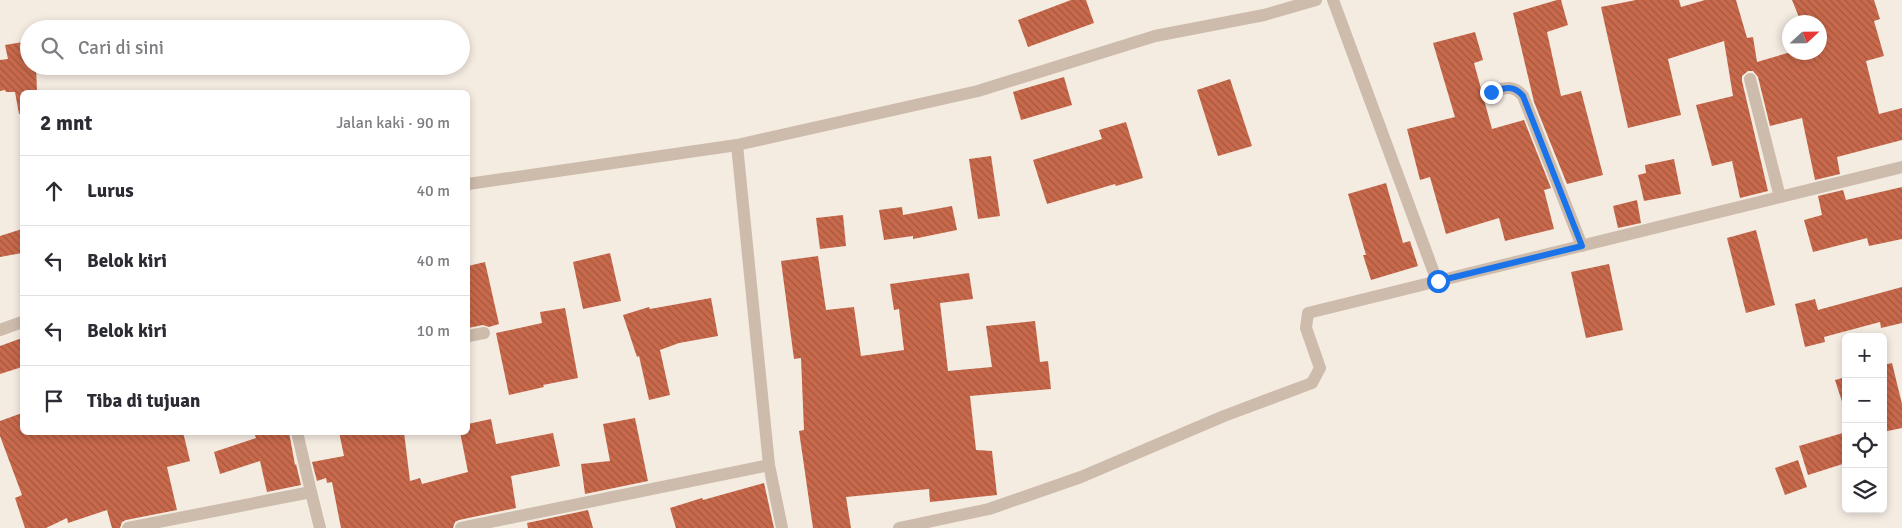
<!DOCTYPE html>
<html lang="id">
<head>
<meta charset="utf-8">
<style>
	body { margin:0; font-family:Signika,sans-serif; background:#f7f7f7; color:#2b2b33 }
	.controls { position:absolute; right:15px; bottom:15px; display:grid; overflow:hidden; border-radius:8px; box-shadow:0 2px 8px #0003 }
	.controls button { width:45px; height:45px; display:grid; place-items:center; padding:0; border:0; border-bottom:1px solid #e1e1e2; background:#fff; color:#2b2b33; font:25px sans-serif }
	.compass { position:absolute; left:1782px; top:15px; width:45px; height:45px; border-radius:50%; background:#fff; box-shadow:0 2px 8px #0003; rotate:68deg }
	.stop { position:absolute; width:15px; height:15px; margin:-11px; border:4px solid #1a73e8; border-radius:50%; background:#fff }
	.stop.end { background:#1a73e8; border-color:#fff; box-shadow:0 1px 5px #0008 }
	.list { margin:0; padding:0; list-style:none }
	h2 { display:flex; justify-content:space-between; align-items:center; height:65px; margin:0; padding:0 20px; font-size:21px }
	h2 small { font-size:16px; font-weight:400; color:#7c7c81 }
	.list li { display:grid; grid-template-columns:32px 1fr auto; gap:15px; align-items:center; box-sizing:border-box; height:70px; padding:0 20px; border-top:1px solid #e1e1e2 }
	.list b { display:block; font-size:19px; white-space:nowrap }
	.list em { font-size:16px; font-style:normal; color:#7c7c81 }
	.icon { flex:none; width:28px; height:28px; fill:none; stroke:currentColor; stroke-width:2; stroke-linecap:round; stroke-linejoin:round }
	.map { position:relative; flex:none; width:1902px; height:528px; overflow:hidden }
	.search { position:absolute; background:#fff; box-shadow:0 2px 8px #0003; left:20px; top:20px; width:450px; height:55px; display:flex; align-items:center; gap:12px; box-sizing:border-box; padding:0 18px; border-radius:28px; color:#7c7c81; font-size:19px }
	.panel { position:absolute; background:#fff; box-shadow:0 2px 8px #0003; left:20px; top:90px; width:450px; height:345px; border-radius:8px }
	.map>svg:first-child { display:block }
</style>
</head>
<body>
<div class="map">
<svg width="1902" height="528" viewBox="0 0 1902 528">
	<defs>
		<pattern id="building-back-hatch" width="6" height="6" patternUnits="userSpaceOnUse" patternTransform="scale(1.25)"><rect width="6" height="6" fill="#c8694b"/><path d="M-1 5l2 2M0 0l6 6M5-1l2 2" fill="none" stroke="#a4573f"/></pattern>
	</defs>
	<rect width="100%" height="100%" fill="#f4ebe1"/>
	<g fill="url(#building-back-hatch)">
		<polygon points="1071,0 1086,0 1094,23 1028,47 1018,20"/>
		<polygon points="1557,0 1561,0 1568,25 1547,32 1561,96 1581,91 1603,175 1567,184 1534,102 1513,13"/>
		<polygon points="1636,0 1679,0 1681,7 1705,0 1736,0 1747,38 1753,37 1757,62 1791,52 1820,52 1820,22 1801,22 1792,0 1874,0 1880,19 1874,21 1884,56 1866,61 1879,114 1902,108 1902,140 1837,157 1840,174 1815,180 1802,118 1770,126 1758,77 1753,71 1748,71 1742,76 1742,81 1768,191 1740,198 1732,161 1712,166 1696,105 1733,96 1724,41 1668,59 1681,115 1628,128 1601,7"/>
		<polygon points="1475,32 1483,60 1474,63 1492,129 1524,120 1551,188 1544,190 1554,229 1505,241 1499,218 1446,234 1430,177 1420,180 1407,129 1455,117 1433,43"/>
		<polygon points="29,41 29,66 36,66 37,92 22,92 22,114 19,114 15,92 6,92 5,90 0,91 0,60 8,59 5,45"/>
		<polygon points="1064,77 1072,105 1021,120 1013,92"/>
		<polygon points="1230,79 1252,146 1218,156 1197,90"/>
		<polygon points="1126,122 1143,178 1116,186 1115,184 1047,204 1033,160 1102,139 1099,130"/>
		<polygon points="991,156 1000,216 978,219 969,159"/>
		<polygon points="1674,159 1681,194 1644,201 1638,175 1646,173 1645,165"/>
		<polygon points="1386,183 1403,243 1410,241 1418,266 1371,280 1363,255 1366,255 1348,194"/>
		<polygon points="1902,187 1902,239 1869,246 1867,238 1813,252 1804,220 1822,215 1818,196 1843,190 1846,200"/>
		<polygon points="1637,200 1641,223 1618,228 1613,206"/>
		<polygon points="952,206 957,230 913,239 913,236 884,240 879,210 902,207 903,215"/>
		<polygon points="843,215 846,246 820,249 816,218"/>
		<polygon points="22,229 22,253 0,257 0,236"/>
		<polygon points="1756,230 1775,305 1746,313 1727,238"/>
		<polygon points="610,253 621,301 583,309 573,262"/>
		<polygon points="818,256 826,310 854,307 861,356 904,350 899,309 894,310 890,284 969,273 973,299 940,303 948,371 992,367 986,326 1035,321 1040,362 1048,361 1051,389 970,396 976,450 992,451 997,495 930,502 929,489 846,497 851,528 813,528 799,431 804,430 801,358 794,359 781,261"/>
		<polygon points="485,262 499,324 489,327 483,325 468,328 468,266"/>
		<polygon points="1609,264 1623,330 1586,338 1571,272"/>
		<polygon points="1902,287 1902,323 1881,328 1880,322 1824,337 1825,342 1805,347 1795,304 1815,299 1818,310"/>
		<polygon points="711,298 718,336 679,343 660,350 670,395 649,400 639,356 637,357 623,315 649,307 650,309"/>
		<polygon points="565,308 578,378 543,385 544,387 509,395 496,333 542,323 540,312"/>
		<polygon points="22,338 22,367 0,374 0,346"/>
		<polygon points="1892,363 1902,404 1902,428 1883,432 1883,365"/>
		<polygon points="1846,377 1846,414 1835,380"/>
		<polygon points="22,413 22,432 183,432 190,461 167,467 177,510 126,520 122,522 120,528 112,528 107,510 68,523 67,518 46,528 25,528 15,498 22,495 0,436 0,421"/>
		<polygon points="635,418 648,481 585,494 581,464 610,461 603,424"/>
		<polygon points="491,419 496,444 553,433 560,466 511,476 516,508 459,520 455,522 453,528 341,528 332,482 327,483 326,478 317,481 312,462 344,456 339,432 404,432 410,481 420,478 422,484 468,472 460,432 468,432 468,424"/>
		<polygon points="254,432 289,432 295,465 296,464 301,485 267,492 260,461 220,474 214,452 256,438"/>
		<polygon points="1846,432 1846,463 1808,475 1799,446"/>
		<polygon points="1798,460 1807,487 1785,495 1775,468"/>
		<polygon points="764,483 774,528 676,528 670,508 702,498 703,500"/>
		<polygon points="588,510 593,528 528,528 527,523"/>
	</g>
	<g fill="none" stroke-linecap="round" stroke-linejoin="round">
		<g stroke="#cdbbac" stroke-width="12">
			<polyline points="1333,0 1437,281"/>
			<polyline points="1750,79 1780,197"/>
			<path d="M1491,92C1504,88 1513,84 1523,96L1582,246"/>
			<polyline points="737,145 769,465 782,528"/>
			<polyline points="468,184 737,145 978,91 1155,36 1264,15 1316,0"/>
			<polyline points="0,330 22,322"/>
			<polyline points="468,336 484,333"/>
			<polyline points="311,492 320,528"/>
			<polyline points="128,528 311,492 297,432"/>
			<polyline points="461,528 769,465"/>
			<polyline points="899,528 989,509 1081,477 1224,416 1312,383 1320,368 1306,328 1308,313 1902,167"/>
		</g>
	</g>
	<g fill="none" stroke-linecap="round" stroke-linejoin="round">
		<path stroke="#1a73e8" stroke-width="6" d="M1438,281L1582,246L1523,96C1513,84 1504,88 1491,92"/>
	</g>
</svg>
<div class="controls">
<button>+</button>
<button>−</button>
<button><svg class="icon" aria-label="locate" viewBox="0 0 24 24"><circle cx="12" cy="12" r="6"/><path d="M12 2v4M12 18v4M2 12h4M18 12h4"/></svg></button>
<button><svg class="icon" aria-label="layers" viewBox="0 0 24 24"><path d="M12 4l9 5-9 5-9-5zM3 14l9 5 9-5"/></svg></button>
</div>
<svg class="compass" viewBox="-18 -18 36 36"><path d="M0-13l5 13h-10z" fill="#e53935"/><path d="M0 13l5-13h-10z" fill="#7c7c81"/></svg>
<div class="stop" style="left:1438px;top:281px"></div>
<div class="stop end" style="left:1491px;top:92px"></div>
<div class="search"><svg class="icon" aria-label="search" viewBox="0 0 24 24"><circle cx="10" cy="10" r="6"/><path d="M15 15l6 6"/></svg>Cari di sini</div>
<section class="panel">
<h2>2 mnt<small>Jalan kaki · 90 m</small></h2>
<ul class="list">
<li><svg class="icon" aria-label="ahead" viewBox="0 0 24 24"><path d="M12 20V5M6 11l6-6 6 6"/></svg><div><b>Lurus</b></div><em>40 m</em></li>
<li><svg class="icon" aria-label="left" viewBox="0 0 24 24"><path d="M17 20v-9H6M10 6l-5 5 5 5"/></svg><div><b>Belok kiri</b></div><em>40 m</em></li>
<li><svg class="icon" aria-label="left" viewBox="0 0 24 24"><path d="M17 20v-9H6M10 6l-5 5 5 5"/></svg><div><b>Belok kiri</b></div><em>10 m</em></li>
<li><svg class="icon" aria-label="arrive" viewBox="0 0 24 24"><path d="M6 21V4h12l-3 4 3 4H6"/></svg><div><b>Tiba di tujuan</b></div></li>
</ul>
</section>
</div>
</body>
</html>
